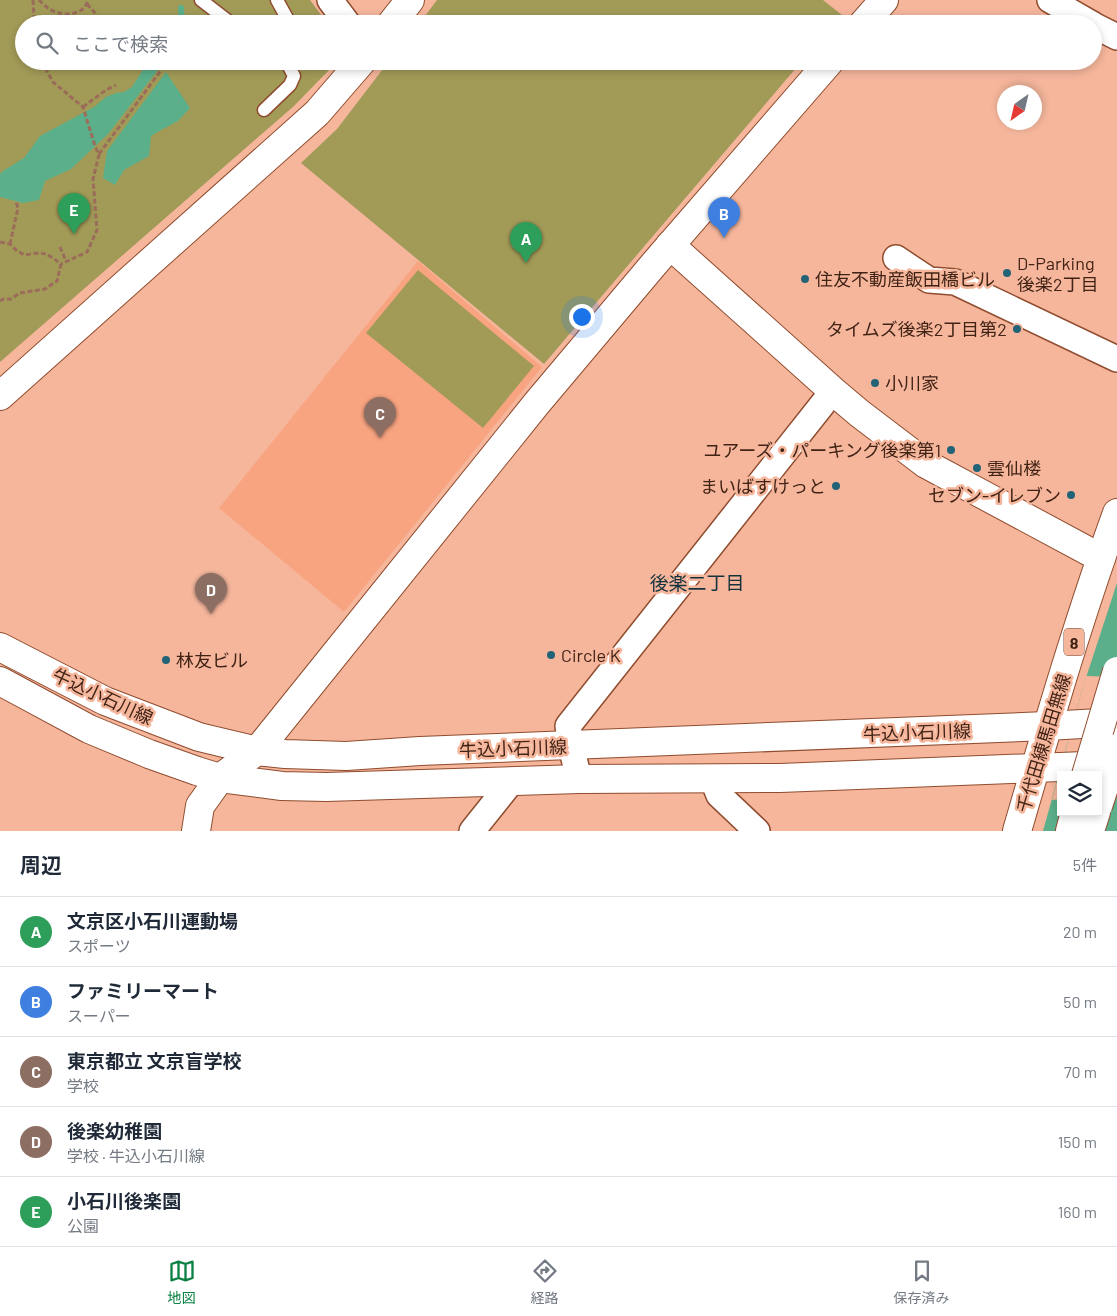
<!DOCTYPE html>
<html lang="ja">
<head>
<meta charset="utf-8">
<style>
	body { margin:0; font-family:Barlow,"Noto Sans JP",sans-serif; background:#f2f2f3; color:#1f2937 }
	.controls { position:absolute; right:15px; bottom:15px; display:grid; overflow:hidden; border-radius:0px; box-shadow:0 2px 8px #0003 }
	.controls button { width:45px; height:45px; display:grid; place-items:center; padding:0; border:0; border-bottom:1px solid #e0e1e3; background:#fff; color:#1f2937; font:25px sans-serif }
	.compass { position:absolute; left:997px; top:85px; width:45px; height:45px; border-radius:50%; background:#fff; box-shadow:0 2px 8px #0003; rotate:214deg }
	.you { position:absolute; left:581px; top:316px; width:18px; height:18px; margin:-12px; border:4px solid #fff; border-radius:50%; background:#1a73e8; box-shadow:0 0 0 8px #1a73e833 }
	.badge { display:grid; place-items:center; width:32px; height:32px; border-radius:50%; background:#0b8043; color:#fff; font-size:16px; font-weight:700 }
	.pin { position:absolute; translate:-50% -41px; filter:drop-shadow(0 1px 2px #0008) }
	.pin::after { content:''; position:absolute; top:26px; width:18px; height:15px; background:inherit; clip-path:polygon(0 0,100% 0,50% 100%) }
	.list { margin:0; padding:0; list-style:none }
	h2 { display:flex; justify-content:space-between; align-items:center; height:65px; margin:0; padding:0 20px; font-size:21px }
	h2 small { font-size:16px; font-weight:400; color:#747a83 }
	.list li { display:grid; grid-template-columns:32px 1fr auto; gap:15px; align-items:center; box-sizing:border-box; height:70px; padding:0 20px; border-top:1px solid #e0e1e3 }
	.list b { display:block; font-size:19px; white-space:nowrap }
	.list p { margin:0; font-size:16px; white-space:nowrap; color:#747a83 }
	.list em { font-size:16px; font-style:normal; color:#747a83 }
	.icon { flex:none; width:28px; height:28px; fill:none; stroke:currentColor; stroke-width:2; stroke-linecap:round; stroke-linejoin:round }
	.map { position:relative; flex:none; width:1117px; height:831px; overflow:hidden }
	.search { position:absolute; background:#fff; box-shadow:0 2px 8px #0003; left:15px; right:15px; top:15px; height:55px; display:flex; align-items:center; gap:12px; box-sizing:border-box; padding:0 18px; border-radius:28px; color:#747a83; font-size:19px }
	.sheet { height:415px; background:#fff }
	nav { display:flex; justify-content:space-around; align-items:center; box-sizing:border-box; height:70px; border-top:1px solid #e0e1e3; background:#fff; font-size:14px; color:#747a83 }
	nav a { display:grid; justify-items:center; gap:2px }
	nav .on { color:#0b8043 }
	.map>svg:first-child { display:block }
</style>
</head>
<body>
<div class="map">
<svg width="1117" height="831" viewBox="0 0 1117 831">
	<rect width="100%" height="100%" fill="#f5b69c"/>
	<polygon fill="#f9a481" points="418,261 542,367 344,612 219,508"/>
	<g fill="#a29b58">
		<polygon points="0,0 310,0 328,24 24,24 24,61 322,61 322,63 329,70 294,106 0,362"/>
		<polygon points="437,0 823,0 842,15 834,24 419,24"/>
		<polygon points="389,61 802,61 544,364 301,163 337,129"/>
		<polygon points="418,270 534,366 483,428 366,333"/>
	</g>
	<g fill="#5baf8a" fill-rule="evenodd">
		<polygon points="151,61 161,61 161,66 108,134 71,169 45,181 39,200 23,203 0,197 0,174 3,171 24,158 40,136 94,107 106,97 116,93 124,92 132,87 146,65"/>
		<polygon points="166,72 190,108 178,121 161,130 151,136 149,156 124,170 115,185 103,178 107,151"/>
		<path d="M1117,583V831H1043L1083,687ZM1061,775H1098V812H1061Z"/>
	</g>
	<polygon fill="#f5b69c" points="1086,676 1117,677 1117,795 1098,796 1098,775 1061,775 1061,799 1052,800"/>
	<g fill="none" stroke-linecap="round" stroke-linejoin="round">
		<polyline stroke="#5baf8a" stroke-width="6" points="181,8 182,24"/>
		<defs>
			<g id="lane">
				<polyline points="201,0 232,24"/>
				<polyline points="277,0 288,20 288,24"/>
				<polyline points="264,110 290,85 294,76 286,61"/>
			</g>
			<g id="street">
				<polyline points="330,0 348,24"/>
				<polyline points="1050,0 1092,24"/>
				<polyline points="1093,25 1117,37"/>
				<polyline points="896,258 929,280 955,282 1117,359"/>
				<polyline points="716,778 715,785 719,795 757,831"/>
				<polyline points="579,779 571,746 568,726 833,391"/>
				<polyline points="472,831 512,781"/>
			</g>
			<g id="secondary">
				<polyline points="391,24 410,0"/>
				<polyline points="863,24 884,0"/>
				<polyline points="670,245 833,391 859,413 926,464 1101,558"/>
				<polyline points="0,396 317,113 362,61"/>
				<polyline points="0,647 105,701 199,737 257,751 285,754 346,756 420,751 1047,726"/>
				<polyline points="0,681 89,729 149,754 197,771 220,778 282,786 326,787 579,779 780,778 1034,768"/>
				<polyline points="196,831 200,806 220,778 257,751 537,403 654,264 830,61"/>
			</g>
			<g id="primary">
				<polyline points="1047,726 1117,722"/>
				<polyline points="1034,768 1111,765"/>
				<path d="M1017,831C1048,724 1079,618 1117,513"/>
			</g>
			<g id="highway">
				<polyline points="1070,831 1075,812"/>
				<polyline points="1090,831 1096,812"/>
			</g>
		</defs>
		<use href="#lane" stroke="#904c2e" stroke-width="15"/>
		<use href="#street" stroke="#904c2e" stroke-width="28"/>
		<use href="#secondary" stroke="#904c2e" stroke-width="30"/>
		<use href="#primary" stroke="#904c2e" stroke-width="30"/>
		<use href="#highway" stroke="#904c2e" stroke-width="30"/>
		<g stroke="#9b6c59" stroke-width="3" stroke-dasharray="5 2.5" stroke-linecap="butt">
			<polyline points="33,0 34,17 38,24"/>
			<path d="M39,0C42,3 45,6 48,8C60,17 84,17 88,0"/>
			<polyline points="87,4 104,23"/>
			<polyline points="45,61 44,66 53,82 83,107 95,146 99,155 93,179 97,230 87,252 61,264"/>
			<polyline points="83,107 106,90 116,85"/>
			<polyline points="99,154 165,65"/>
			<path d="M0,242L10,244L17,251L25,255C44,251 46,253 61,264"/>
			<polyline points="10,244 18,208 16,202"/>
			<polyline points="60,247 66,261"/>
			<polyline points="0,301 3,299 11,299 20,293 45,289 57,281 61,264"/>
		</g>
		<use href="#lane" stroke="#fff" stroke-width="12"/>
		<use href="#street" stroke="#fff" stroke-width="25"/>
		<use href="#secondary" stroke="#fff" stroke-width="28"/>
		<use href="#primary" stroke="#fff" stroke-width="28"/>
		<use href="#highway" stroke="#fff" stroke-width="28"/>
		<defs>
			<g id="highway-bridge">
				<polyline points="1086,775 1117,671"/>
				<polyline points="1098,806 1117,748"/>
			</g>
		</defs>
		<use href="#highway-bridge" stroke="#904c2e" stroke-width="30" stroke-linecap="butt"/>
		<use href="#highway-bridge" stroke="#fff" stroke-width="28"/>
	</g>
	<g fill="#226378" stroke="#f5b69c" stroke-width="2">
		<circle cx="1007" cy="273" r="5"/>
		<circle cx="805" cy="279" r="5"/>
		<circle cx="1017" cy="329" r="5"/>
		<circle cx="875" cy="383" r="5"/>
		<circle cx="951" cy="450" r="5"/>
		<circle cx="977" cy="468" r="5"/>
		<circle cx="836" cy="486" r="5"/>
		<circle cx="1071" cy="495" r="5"/>
		<circle cx="551" cy="655" r="5"/>
		<circle cx="166" cy="660" r="5"/>
	</g>
	<g text-anchor="middle" dominant-baseline="central" stroke-width="5" stroke-linejoin="round" paint-order="stroke">
		<rect fill="#f5b69c" stroke="#774f3e" stroke-width="1" x="1064" y="628.5" width="20" height="27" rx="4"/>
		<g font-size="16" font-weight="bold" fill="#412316">
			<text x="1074" y="642">8</text>
		</g>
		<g font-size="18" fill="#412316" stroke="#f5b69c" text-anchor="start">
			<text x="1017" y="263">D-Parking<tspan x="1017" dy="21">後楽2丁目</tspan></text>
			<text x="815" y="279">住友不動産飯田橋ビル</text>
			<text x="1007" y="329" text-anchor="end">タイムズ後楽2丁目第2</text>
			<text x="885" y="383">小川家</text>
			<text x="941" y="450" text-anchor="end">ユアーズ・パーキング後楽第1</text>
			<text x="987" y="468">雲仙楼</text>
			<text x="826" y="486" text-anchor="end">まいばすけっと</text>
			<text x="1061" y="495" text-anchor="end">セブン-イレブン</text>
			<text x="561" y="655">Circle K</text>
			<text x="176" y="660">林友ビル</text>
		</g>
		<g font-size="18" fill="#412316" stroke="#f5b69c">
			<text transform="translate(103 696) rotate(25)">牛込小石川線</text>
			<text transform="translate(917 732) rotate(-2)">牛込小石川線</text>
			<text transform="translate(1043 743) rotate(-73)">千代田練馬田無線</text>
			<text transform="translate(513 748) rotate(-2)">牛込小石川線</text>
		</g>
		<g font-size="19" fill="#14323c" stroke="#f5b69c">
			<text x="697" y="582">後楽二丁目</text>
		</g>
	</g>
</svg>
<div class="controls">
<button><svg class="icon" aria-label="layers" viewBox="0 0 24 24"><path d="M12 4l9 5-9 5-9-5zM3 14l9 5 9-5"/></svg></button>
</div>
<svg class="compass" viewBox="-18 -18 36 36"><path d="M0-13l5 13h-10z" fill="#e53935"/><path d="M0 13l5-13h-10z" fill="#747a83"/></svg>
<div class="you"></div>
<div class="pin badge" style="left:526px;top:263px;background:#2e9e5b">A</div>
<div class="pin badge" style="left:724px;top:238px;background:#3f7fe0">B</div>
<div class="pin badge" style="left:380px;top:438px;background:#8d6e63">C</div>
<div class="pin badge" style="left:211px;top:614px;background:#8d6e63">D</div>
<div class="pin badge" style="left:74px;top:234px;background:#2e9e5b">E</div>
<div class="search"><svg class="icon" aria-label="search" viewBox="0 0 24 24"><circle cx="10" cy="10" r="6"/><path d="M15 15l6 6"/></svg>ここで検索</div>
</div>
<section class="sheet">
<h2>周辺<small>5件</small></h2>
<ul class="list">
<li><span class="badge" style="background:#2e9e5b">A</span><div><b>文京区小石川運動場</b><p>スポーツ</p></div><em>20 m</em></li>
<li><span class="badge" style="background:#3f7fe0">B</span><div><b>ファミリーマート</b><p>スーパー</p></div><em>50 m</em></li>
<li><span class="badge" style="background:#8d6e63">C</span><div><b>東京都立 文京盲学校</b><p>学校</p></div><em>70 m</em></li>
<li><span class="badge" style="background:#8d6e63">D</span><div><b>後楽幼稚園</b><p>学校 · 牛込小石川線</p></div><em>150 m</em></li>
<li><span class="badge" style="background:#2e9e5b">E</span><div><b>小石川後楽園</b><p>公園</p></div><em>160 m</em></li>
</ul>
</section>
<nav>
<a class="on"><svg class="icon" aria-label="map" viewBox="0 0 24 24"><path d="M3 6l6-2 6 2 6-2v14l-6 2-6-2-6 2zM9 4v14M15 6v14"/></svg>地図</a>
<a><svg class="icon" aria-label="directions" viewBox="0 0 24 24"><path d="M12 3l9 9-9 9-9-9zM9 14v-3h6M13 9l2 2-2 2"/></svg>経路</a>
<a><svg class="icon" aria-label="saved" viewBox="0 0 24 24"><path d="M7 4h10v16l-5-4-5 4z"/></svg>保存済み</a>
</nav>
</body>
</html>
